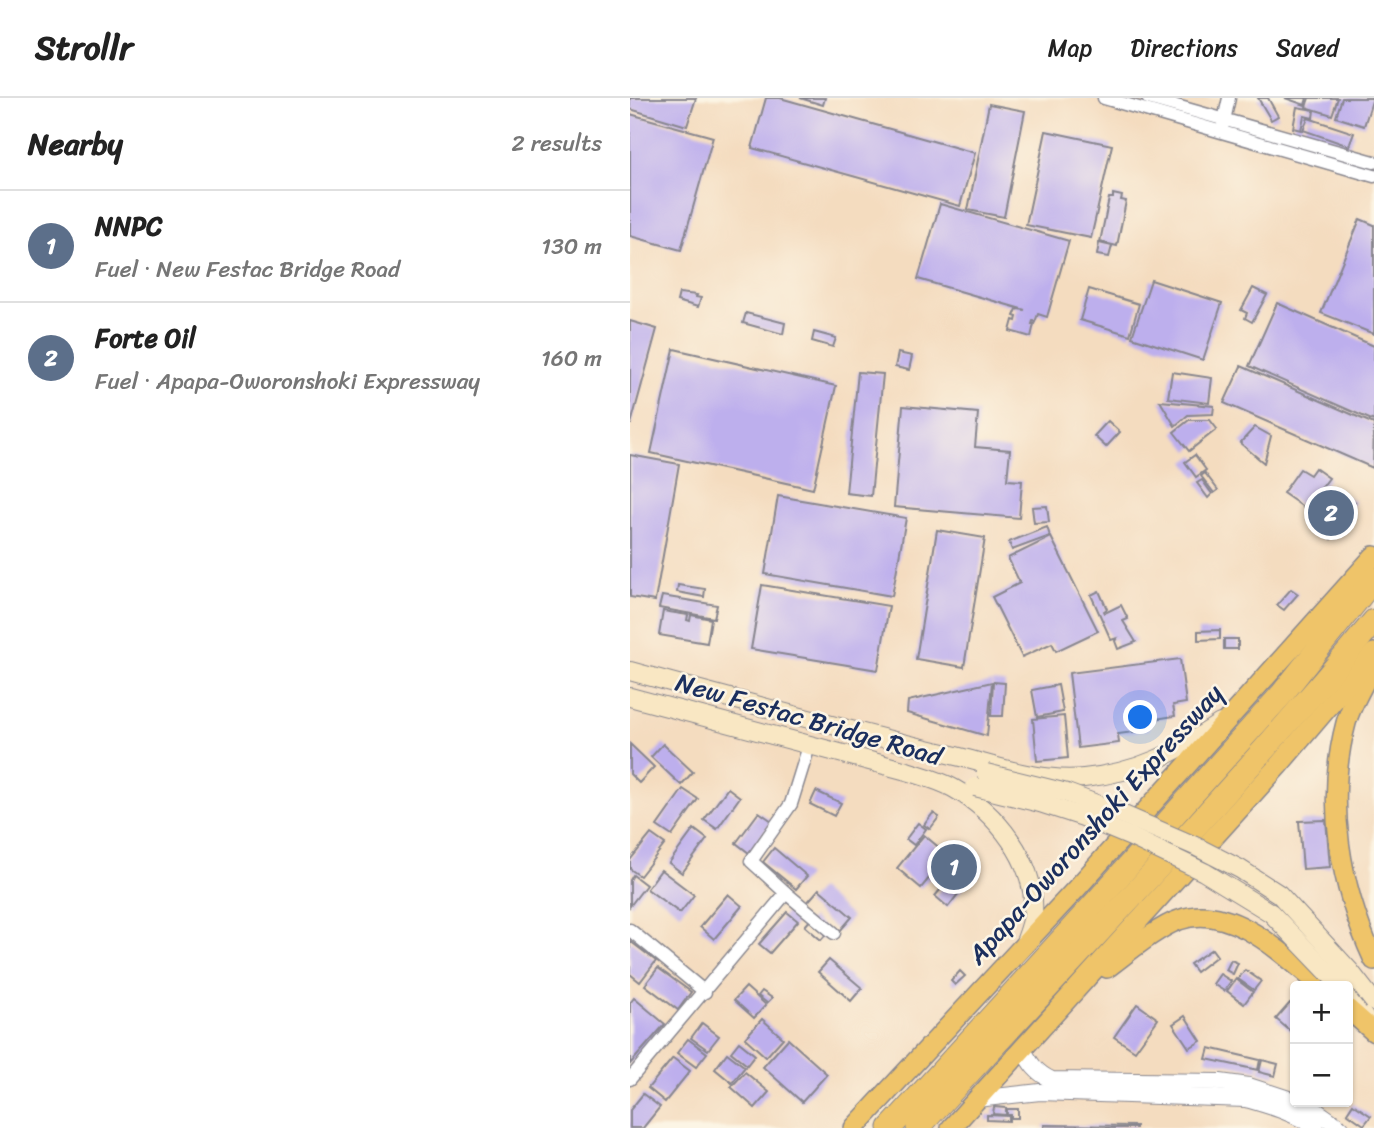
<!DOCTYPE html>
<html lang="en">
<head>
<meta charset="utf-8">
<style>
	body { margin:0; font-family:Sriracha,sans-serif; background:#f2f2f2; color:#222 }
	.controls { position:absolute; right:21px; bottom:21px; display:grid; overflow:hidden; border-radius:7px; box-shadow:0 2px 5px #0004 }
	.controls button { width:63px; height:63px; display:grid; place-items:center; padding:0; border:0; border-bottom:2px solid #e0e0e0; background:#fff; color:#222; font:35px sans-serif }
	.you { position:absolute; left:511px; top:620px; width:24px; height:24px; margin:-18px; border:5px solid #fff; border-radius:50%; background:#1a73e8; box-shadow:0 0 0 10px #1a73e833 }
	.badge { display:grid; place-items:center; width:46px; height:46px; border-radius:50%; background:#1f6fb2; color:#fff; font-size:23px; font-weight:700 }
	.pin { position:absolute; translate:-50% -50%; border:4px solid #fff; box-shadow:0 2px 7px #0006 }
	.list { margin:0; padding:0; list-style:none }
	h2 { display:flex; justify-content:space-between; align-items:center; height:91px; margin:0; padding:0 28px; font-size:30px }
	h2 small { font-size:23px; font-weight:400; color:#767676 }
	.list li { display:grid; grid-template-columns:46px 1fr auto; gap:21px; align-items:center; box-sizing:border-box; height:112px; padding:0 28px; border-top:2px solid #e0e0e0 }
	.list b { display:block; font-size:26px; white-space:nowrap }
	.list p { margin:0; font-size:23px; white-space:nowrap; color:#767676 }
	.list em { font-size:23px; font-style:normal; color:#767676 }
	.map { position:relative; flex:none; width:744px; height:1030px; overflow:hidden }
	header { display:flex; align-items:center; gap:42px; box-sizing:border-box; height:98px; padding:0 35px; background:#fff; border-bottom:2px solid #e0e0e0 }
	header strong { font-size:33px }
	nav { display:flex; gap:38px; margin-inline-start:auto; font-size:24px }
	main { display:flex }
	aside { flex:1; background:#fff }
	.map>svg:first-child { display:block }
</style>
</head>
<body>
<header>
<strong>Strollr</strong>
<nav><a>Map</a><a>Directions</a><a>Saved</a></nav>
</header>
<main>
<aside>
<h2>Nearby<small>2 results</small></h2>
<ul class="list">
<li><span class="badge" style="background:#5c6f8a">1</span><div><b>NNPC</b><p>Fuel · New Festac Bridge Road</p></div><em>130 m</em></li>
<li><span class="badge" style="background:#5c6f8a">2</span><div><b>Forte Oil</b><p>Fuel · Apapa-Oworonshoki Expressway</p></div><em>160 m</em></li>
</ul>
</aside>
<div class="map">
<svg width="744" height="1030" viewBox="0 0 744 1030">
	<rect width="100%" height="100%" fill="#fcf5e5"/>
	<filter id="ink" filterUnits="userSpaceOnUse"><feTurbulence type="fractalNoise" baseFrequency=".0143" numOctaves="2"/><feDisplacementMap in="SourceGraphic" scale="14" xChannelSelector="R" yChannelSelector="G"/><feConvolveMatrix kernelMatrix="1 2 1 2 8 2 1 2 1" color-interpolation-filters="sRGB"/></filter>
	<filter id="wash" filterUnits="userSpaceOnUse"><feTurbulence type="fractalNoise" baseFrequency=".00686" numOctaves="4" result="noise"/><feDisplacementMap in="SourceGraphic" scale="28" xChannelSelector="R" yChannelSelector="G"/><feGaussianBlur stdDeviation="1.57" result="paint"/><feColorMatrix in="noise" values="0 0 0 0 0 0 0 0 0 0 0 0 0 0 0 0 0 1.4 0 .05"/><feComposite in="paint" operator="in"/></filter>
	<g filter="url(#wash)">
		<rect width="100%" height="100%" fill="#f4dcbf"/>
		<g id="blocks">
			<g fill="#bdafed">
				<polygon points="0,0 66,0 57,28 0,11"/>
				<polygon points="136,0 150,0 345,55 330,108 122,50"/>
				<polygon points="170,0 195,0 193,7"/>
				<polygon points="628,0 638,0 648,18 641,22"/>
				<polygon points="655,0 677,0 675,7"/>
				<polygon points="679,0 708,0 702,17 676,9"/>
				<polygon points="712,0 743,0 734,28 706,19"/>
				<polygon points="359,6 395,13 374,119 338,112"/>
				<polygon points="667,9 684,12 683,20 674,18 671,32 663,30"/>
				<polygon points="0,16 83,39 51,152 0,138"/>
				<polygon points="678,20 724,35 719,48 673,32"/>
				<polygon points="416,33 482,47 461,140 396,127"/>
				<polygon points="483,96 492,98 491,102 496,103 487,148 470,144 479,100 483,100"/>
				<polygon points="310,106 439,143 417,219 408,216 405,224 403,223 402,226 404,226 401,239 380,233 383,222 386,223 387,219 384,218 387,211 395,212 288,181"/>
				<polygon points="730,121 744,127 744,236 691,215"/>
				<polygon points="469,145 482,148 479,159 467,157"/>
				<polygon points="521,182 592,205 573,262 502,239"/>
				<polygon points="623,190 637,197 622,224 615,220 617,215 611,212"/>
				<polygon points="459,191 509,206 500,237 450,222"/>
				<polygon points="49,195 67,197 66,199 71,200 68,209 47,203"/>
				<polygon points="647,205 744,248 744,323 619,268"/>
				<polygon points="116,215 155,225 153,236 113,225"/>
				<polygon points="0,223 27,231 1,326 0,326"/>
				<polygon points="184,234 206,240 203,249 182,243"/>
				<polygon points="44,251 206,288 183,391 21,355"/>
				<polygon points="268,255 282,258 279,272 265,269"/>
				<polygon points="611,268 744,326 743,370 594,305"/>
				<polygon points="228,274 253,276 241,398 216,395"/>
				<polygon points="542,274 582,280 579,305 538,300"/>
				<polygon points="530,303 584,308 583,316 558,317 545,328"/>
				<polygon points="273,308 348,315 345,349 380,352 377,382 392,383 389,420 264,409"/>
				<polygon points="559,322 580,322 587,331 559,353 544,334"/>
				<polygon points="478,323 490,334 476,349 464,338"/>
				<polygon points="625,329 641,338 634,365 610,345"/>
				<polygon points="0,357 49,366 25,503 0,499"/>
				<polygon points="565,357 576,372 566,379 555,364"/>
				<polygon points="685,370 699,380 676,411 653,395 670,371 680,377"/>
				<polygon points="575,375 588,392 584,395 571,378"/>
				<polygon points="572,382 582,396 578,400 567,385"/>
				<polygon points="708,393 725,404 701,441 684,429"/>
				<polygon points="148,398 276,420 262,498 135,476"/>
				<polygon points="417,408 419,424 404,425 402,409"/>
				<polygon points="417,429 420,438 382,452 379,444"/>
				<polygon points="307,432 355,440 334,569 286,561"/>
				<polygon points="421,439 468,533 426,553 422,545 392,559 362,499 390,485 378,460"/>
				<polygon points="48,487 75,491 74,499 47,494"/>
				<polygon points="132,487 259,508 248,572 121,551"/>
				<polygon points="661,491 668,496 654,512 647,507"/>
				<polygon points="469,493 477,511 474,513 475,515 491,507 498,521 493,523 506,544 488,551 485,543 487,540 481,542 461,497"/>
				<polygon points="32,498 87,507 84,520 29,510"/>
				<polygon points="33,513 58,517 57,522 60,523 61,517 81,521 77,545 29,537"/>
				<polygon points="590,532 590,541 568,542 568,533"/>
				<rect x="594" y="541" width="14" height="10"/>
				<polygon points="550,561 556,605 543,607 545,618 518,622 519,632 488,636 489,645 448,650 439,575"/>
				<polygon points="362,584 357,638 277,615 278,603"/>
				<polygon points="363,584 375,585 373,618 361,618"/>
				<polygon points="428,587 433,614 407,619 402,592"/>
				<polygon points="434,618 438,660 407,663 403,621"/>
				<polygon points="0,646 24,669 9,685 0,676"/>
				<polygon points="33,646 63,674 51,687 21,659"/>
				<polygon points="98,690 110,699 87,731 74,722"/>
				<polygon points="53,691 68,701 42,738 27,728"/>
				<polygon points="186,693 211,705 204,718 180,706"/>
				<polygon points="129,714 142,723 119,755 106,745"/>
				<polygon points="303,715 309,719 300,731 294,727"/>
				<polygon points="696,722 700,769 673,771 669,723"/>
				<polygon points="288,725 296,731 284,747 276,741"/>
				<polygon points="64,731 77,741 52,775 39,765"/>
				<polygon points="21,736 35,746 10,778 0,771 0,762"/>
				<polygon points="294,737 318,757 291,790 267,770"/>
				<polygon points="144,750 177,778 166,791 133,764"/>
				<polygon points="337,760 348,770 318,809 305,798"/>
				<polygon points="31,772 64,797 50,815 17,791"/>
				<polygon points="3,777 16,787 0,808 0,782"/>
				<polygon points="189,791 222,819 209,834 176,806"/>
				<polygon points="98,796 112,808 84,841 70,829"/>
				<polygon points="157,814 168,823 140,855 129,846"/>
				<polygon points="182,820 198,834 191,842 175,828"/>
				<polygon points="0,843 26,863 10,884 0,876"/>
				<polygon points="582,851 587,858 566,874 560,866"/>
				<polygon points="199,862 232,890 221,903 188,874"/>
				<polygon points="601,862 608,865 603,876 596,872"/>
				<polygon points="28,870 61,894 48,912 15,887"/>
				<polygon points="615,872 631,883 624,892 608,881"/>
				<polygon points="330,873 335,878 325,887 321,883"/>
				<polygon points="590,876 601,883 594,893 583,886"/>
				<polygon points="606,881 623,894 614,906 597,893"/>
				<polygon points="116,889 136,907 124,920 104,902"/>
				<polygon points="132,893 142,900 137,905 128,898"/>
				<polygon points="4,900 35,926 0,966 0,905"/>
				<polygon points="660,905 665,909 665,937 646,921"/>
				<polygon points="507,906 528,921 505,953 484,939"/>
				<polygon points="555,918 571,943 559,950 543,926"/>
				<polygon points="132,921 153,940 136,959 115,940"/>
				<polygon points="72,925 89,938 78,952 61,940"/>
				<polygon points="58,941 77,955 66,969 47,955"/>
				<polygon points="158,941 197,976 172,1004 133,969"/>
				<polygon points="109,944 125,957 117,967 101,954"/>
				<polygon points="579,950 630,962 628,972 576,961"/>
				<polygon points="97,955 115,969 102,985 85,971"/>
				<polygon points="43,960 60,973 35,1004 18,990"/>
				<polygon points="632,962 648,966 645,978 629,974"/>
				<polygon points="115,974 139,994 125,1010 101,989"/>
				<polygon points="13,996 30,1009 13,1030 0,1030 0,1012"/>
				<polygon points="723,1006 741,1018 734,1027 717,1015"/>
				<polygon points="364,1009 376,1010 376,1017 363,1016"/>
				<polygon points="377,1011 388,1011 388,1020 381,1020 381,1017 377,1017"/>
				<polygon points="357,1017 379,1018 379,1023 357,1022"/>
				<polygon points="414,1027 506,1028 506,1030 414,1030"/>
			</g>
		</g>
	</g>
	<g filter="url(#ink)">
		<use href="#blocks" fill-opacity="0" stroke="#88868e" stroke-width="2"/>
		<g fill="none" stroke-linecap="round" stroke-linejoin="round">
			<defs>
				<g id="minor">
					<polyline points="474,0 744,78"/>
					<polyline points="518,0 744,64"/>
					<polyline points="593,27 599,0"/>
					<polyline points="179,648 161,706 121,763 156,795 204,835"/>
					<polyline points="0,832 75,894"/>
					<polyline points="0,981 156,795"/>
				</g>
				<g id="tertiary">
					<path d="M392,950C400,965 406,975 422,982L590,984L619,988L665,1003"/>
					<path d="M347,1001L410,994L616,1001C640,1008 666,1015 686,1030"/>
					<polyline points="668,1004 684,1011 711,1030"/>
				</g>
				<g id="secondary">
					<path d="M0,573C106,602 212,631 318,656C361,666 409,685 454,680C510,674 543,656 590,625"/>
					<path d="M0,599L277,673C292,678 309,682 323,690C366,714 407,764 403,816C402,827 397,838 394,847"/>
					<polyline points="718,897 736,922"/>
				</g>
				<g id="primary">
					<path d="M741,571C733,588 721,607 716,625C695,704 710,789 744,862"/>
					<path d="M477,870C496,856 528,829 549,822C601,803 655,858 691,888"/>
					<polyline points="718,911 744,934"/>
					<polyline points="224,1030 446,791 744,458"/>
					<polyline points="321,1030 648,668 744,555"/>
				</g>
				<g id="motorway">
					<polyline points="260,1030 466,804 652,596 744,481"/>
					<path d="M288,1030C442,862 599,698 744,523"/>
				</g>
			</defs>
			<use href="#minor" stroke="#88868e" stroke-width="15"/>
			<use href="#tertiary" stroke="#88868e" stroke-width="18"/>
			<use href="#secondary" stroke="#88868e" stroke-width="20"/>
			<use href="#primary" stroke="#88868e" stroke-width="22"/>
			<use href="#motorway" stroke="#88868e" stroke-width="25"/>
			<use href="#minor" stroke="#fff" stroke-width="12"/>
			<use href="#tertiary" stroke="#fff" stroke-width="16"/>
			<use href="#secondary" stroke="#f9e7c3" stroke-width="18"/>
			<use href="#primary" stroke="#efc469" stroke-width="19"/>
			<use href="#motorway" stroke="#efc469" stroke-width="23"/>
			<defs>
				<g id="secondary-bridge">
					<polyline points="356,675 437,695 480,711 565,748 610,771 649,796 719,872 744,904"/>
					<polyline points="345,689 410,705 453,719 501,739 574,774 641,815 711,888"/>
				</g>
			</defs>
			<use href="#secondary-bridge" stroke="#88868e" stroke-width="20" stroke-linecap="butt"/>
			<use href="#secondary-bridge" stroke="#f9e7c3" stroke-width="18"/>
		</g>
	</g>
	<g text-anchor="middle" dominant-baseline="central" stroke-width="5" stroke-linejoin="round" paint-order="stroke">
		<g font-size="26" fill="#1b2f5e" stroke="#fcf5e5">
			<text transform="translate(179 621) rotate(16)">New Festac Bridge Road</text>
			<text transform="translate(465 726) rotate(-48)">Apapa-Oworonshoki Expressway</text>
		</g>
	</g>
</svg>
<div class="controls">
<button>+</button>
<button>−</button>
</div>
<div class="you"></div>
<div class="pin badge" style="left:324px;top:769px;background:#5c6f8a">1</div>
<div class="pin badge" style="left:701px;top:415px;background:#5c6f8a">2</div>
</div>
</main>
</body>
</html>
